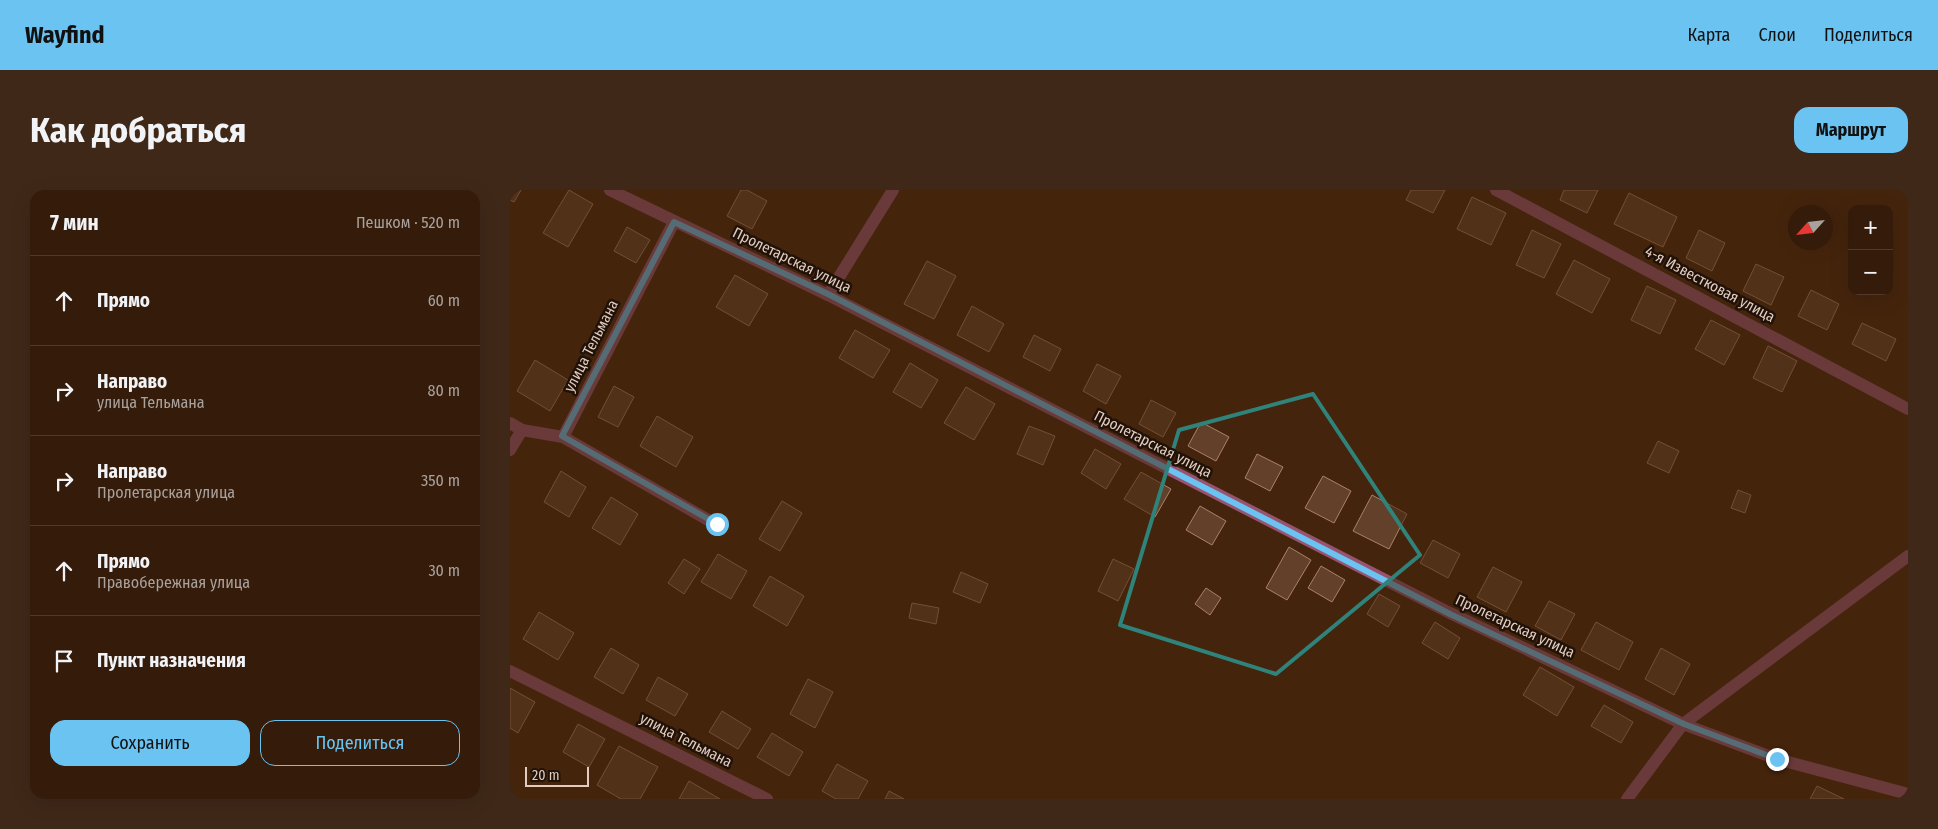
<!DOCTYPE html>
<html lang="ru">
<head>
<meta charset="utf-8">
<style>
	body { margin:0; font-family:"Fira Sans Condensed",sans-serif; background:#3f2818; color:#f1f3f6 }
	.controls { position:absolute; right:15px; top:15px; display:grid; overflow:hidden; border-radius:10px; box-shadow:0 5px 20px #0002 }
	.controls button { width:45px; height:45px; display:grid; place-items:center; padding:0; border:0; border-bottom:1px solid #4e392b; background:#341b0a; color:#f1f3f6; font:25px sans-serif }
	.compass { position:absolute; left:1278px; top:15px; width:45px; height:45px; border-radius:50%; background:#341b0a; box-shadow:0 5px 20px #0002; rotate:243deg }
	.scale { position:absolute; left:15px; bottom:12px; width:64px; box-sizing:border-box; padding-left:5px; border:2px solid #e2ccbf; border-top:0; font-size:14px; line-height:18px; white-space:nowrap; color:#e2ccbf; -webkit-text-stroke:4px #201208; paint-order:stroke }
	.stop { position:absolute; width:15px; height:15px; margin:-11px; border:4px solid #6ac3f1; border-radius:50%; background:#fff }
	.stop.end { background:#6ac3f1; border-color:#fff; box-shadow:0 1px 5px #0008 }
	.list { margin:0; padding:0; list-style:none }
	h2 { display:flex; justify-content:space-between; align-items:center; height:65px; margin:0; padding:0 20px; font-size:21px }
	h2 small { font-size:16px; font-weight:400; color:#a9a19c }
	.list li { display:grid; grid-template-columns:32px 1fr auto; gap:15px; align-items:center; box-sizing:border-box; height:90px; padding:0 20px; border-top:1px solid #4e392b }
	.list b { display:block; font-size:19px; white-space:nowrap }
	.list p { margin:0; font-size:16px; white-space:nowrap; color:#a9a19c }
	.list em { font-size:16px; font-style:normal; color:#a9a19c }
	.actions { display:flex; gap:10px; padding:15px 20px }
	.actions a { flex:1; padding:11px 0; border:1px solid #6ac3f1; border-radius:15px; text-align:center; font-size:18px; color:#6ac3f1 }
	.actions .main { background:#6ac3f1; color:#111 }
	.icon { flex:none; width:28px; height:28px; fill:none; stroke:currentColor; stroke-width:2; stroke-linecap:round; stroke-linejoin:round }
	.map { position:relative; flex:none; width:1398px; height:609px; overflow:hidden; border-radius:15px }
	header { display:flex; align-items:center; gap:30px; box-sizing:border-box; height:70px; padding:0 25px; background:#6ac3f1; color:#111 }
	header strong { font-size:24px }
	nav { display:flex; gap:28px; margin-inline-start:auto; font-size:18px }
	.intro { display:flex; align-items:center; justify-content:space-between; box-sizing:border-box; height:120px; padding:0 30px }
	h1 { margin:0; font-size:35px }
	.button { padding:12px 22px; border-radius:15px; background:#6ac3f1; color:#111; font-size:18px; font-weight:700 }
	main { display:flex; gap:30px; padding:0 30px }
	aside { flex:1; background:#341b0a; border-radius:15px; box-shadow:0 5px 20px #0002 }
	.map>svg:first-child { display:block }
</style>
</head>
<body>
<header>
<strong>Wayfind</strong>
<nav><a>Карта</a><a>Слои</a><a>Поделиться</a></nav>
</header>
<div class="intro"><h1>Как добраться</h1><a class="button">Маршрут</a></div>
<main>
<aside>
<h2>7 мин<small>Пешком · 520 m</small></h2>
<ul class="list">
<li><svg class="icon" aria-label="ahead" viewBox="0 0 24 24"><path d="M12 20V5M6 11l6-6 6 6"/></svg><div><b>Прямо</b></div><em>60 m</em></li>
<li><svg class="icon" aria-label="right" viewBox="0 0 24 24"><path d="M7 20v-9h11M14 6l5 5-5 5"/></svg><div><b>Направо</b><p>улица Тельмана</p></div><em>80 m</em></li>
<li><svg class="icon" aria-label="right" viewBox="0 0 24 24"><path d="M7 20v-9h11M14 6l5 5-5 5"/></svg><div><b>Направо</b><p>Пролетарская улица</p></div><em>350 m</em></li>
<li><svg class="icon" aria-label="ahead" viewBox="0 0 24 24"><path d="M12 20V5M6 11l6-6 6 6"/></svg><div><b>Прямо</b><p>Правобережная улица</p></div><em>30 m</em></li>
<li><svg class="icon" aria-label="arrive" viewBox="0 0 24 24"><path d="M6 21V4h12l-3 4 3 4H6"/></svg><div><b>Пункт назначения</b></div></li>
</ul>
<div class="actions"><a class="main">Сохранить</a><a>Поделиться</a></div>
</aside>
<div class="map">
<svg width="1398" height="609" viewBox="0 0 1398 609">
	<rect width="100%" height="100%" fill="#45240d"/>
	<g fill="#634029" stroke="#aa8269">
		<polygon points="0,0 11,0 4,12 0,10"/>
		<polygon points="59,0 83,14 58,57 33,43"/>
		<polygon points="231,0 237,0 257,11 242,39 217,26"/>
		<polygon points="901,0 935,0 923,23 896,10"/>
		<polygon points="1054,0 1088,0 1077,23 1050,10"/>
		<polygon points="1119,3 1167,27 1153,57 1104,34"/>
		<polygon points="962,7 996,23 981,55 947,39"/>
		<polygon points="117,37 140,50 126,73 104,61"/>
		<polygon points="1022,40 1051,54 1034,88 1006,75"/>
		<polygon points="1189,40 1215,53 1202,81 1176,68"/>
		<polygon points="1064,70 1100,89 1082,123 1046,104"/>
		<polygon points="417,71 446,86 424,129 394,114"/>
		<polygon points="1246,74 1274,87 1261,115 1233,101"/>
		<polygon points="225,85 258,104 239,136 206,117"/>
		<polygon points="1137,96 1166,110 1150,144 1121,130"/>
		<polygon points="1301,100 1329,114 1317,140 1288,126"/>
		<polygon points="462,116 494,134 479,162 447,145"/>
		<polygon points="1201,130 1230,145 1214,175 1185,159"/>
		<polygon points="1352,133 1386,149 1376,171 1342,154"/>
		<polygon points="345,140 380,160 363,188 329,168"/>
		<polygon points="524,145 551,159 540,181 513,167"/>
		<polygon points="1258,156 1287,171 1272,202 1243,188"/>
		<polygon points="25,170 58,190 40,221 7,201"/>
		<polygon points="400,173 428,190 411,218 383,202"/>
		<polygon points="587,174 611,186 596,214 573,201"/>
		<polygon points="104,196 124,207 108,237 88,227"/>
		<polygon points="456,197 485,214 464,250 434,233"/>
		<polygon points="641,210 666,223 653,247 629,234"/>
		<polygon points="147,226 183,247 166,277 130,256"/>
		<polygon points="691,232 719,247 706,271 678,256"/>
		<polygon points="519,236 545,246 533,275 507,264"/>
		<polygon points="1148,251 1169,261 1159,283 1137,273"/>
		<polygon points="585,259 611,274 596,299 571,283"/>
		<polygon points="747,264 773,277 760,301 735,288"/>
		<polygon points="51,281 76,297 59,327 34,312"/>
		<polygon points="631,282 661,299 645,327 614,309"/>
		<polygon points="813,286 841,301 824,333 795,318"/>
		<polygon points="1228,300 1241,305 1235,323 1221,318"/>
		<polygon points="862,305 897,324 879,359 843,341"/>
		<polygon points="101,307 128,324 110,355 82,338"/>
		<polygon points="272,311 292,323 270,361 249,349"/>
		<polygon points="690,316 716,331 702,355 676,340"/>
		<polygon points="923,350 950,364 938,388 910,373"/>
		<polygon points="779,357 801,370 777,410 756,398"/>
		<polygon points="208,364 237,381 221,409 191,392"/>
		<polygon points="174,369 190,379 174,404 158,393"/>
		<polygon points="603,369 624,379 608,411 588,401"/>
		<polygon points="811,376 835,390 822,412 798,398"/>
		<polygon points="983,377 1012,392 996,422 967,407"/>
		<polygon points="451,382 478,394 470,413 443,402"/>
		<polygon points="260,386 294,406 277,436 243,416"/>
		<polygon points="696,398 711,408 700,425 685,414"/>
		<polygon points="869,404 890,416 878,437 857,424"/>
		<polygon points="1039,411 1065,424 1051,450 1025,436"/>
		<polygon points="402,413 429,418 426,434 399,428"/>
		<polygon points="29,422 64,443 48,470 13,449"/>
		<polygon points="925,432 950,448 938,469 912,453"/>
		<polygon points="1086,432 1123,452 1109,480 1071,460"/>
		<polygon points="101,458 129,475 113,504 84,487"/>
		<polygon points="1151,458 1180,474 1164,505 1135,489"/>
		<polygon points="1030,477 1064,497 1047,526 1013,505"/>
		<polygon points="148,487 178,504 165,526 136,510"/>
		<polygon points="298,489 323,502 305,538 280,524"/>
		<polygon points="0,498 25,512 8,543 0,538"/>
		<polygon points="1094,515 1123,532 1111,553 1081,536"/>
		<polygon points="212,521 241,539 228,559 199,542"/>
		<polygon points="68,534 95,549 79,577 53,562"/>
		<polygon points="262,543 293,562 279,586 247,567"/>
		<polygon points="109,556 148,577 130,609 111,609 87,595"/>
		<polygon points="327,574 358,591 348,609 326,609 312,601"/>
		<polygon points="179,591 210,609 169,609"/>
		<polygon points="1307,596 1334,609 1300,609"/>
		<polygon points="379,601 394,609 375,609"/>
	</g>
	<g fill="none" stroke-linecap="round" stroke-linejoin="round">
		<g stroke="#985371" stroke-width="12">
			<polyline points="100,0 318,105 940,423 1173,534 1267,569 1398,604"/>
			<polyline points="986,0 1398,219"/>
			<polyline points="318,105 383,0"/>
			<polyline points="0,233 12,240 53,247 164,32"/>
			<polyline points="53,247 207,335"/>
			<polyline points="0,260 12,240"/>
			<polyline points="0,481 257,609"/>
			<polyline points="1117,609 1173,534 1398,366"/>
		</g>
	</g>
	<g fill="none" stroke-linecap="round" stroke-linejoin="round">
		<polyline stroke="#6ac3f1" stroke-width="6" points="207,334 52,246 164,32 318,104 940,424 1174,534 1267,569"/>
	</g>
	<path d="M0 0H1398V609H0ZM803,204L910,365L766,484L610,435L669,240Z" fill="#45240d" fill-opacity=".55" fill-rule="evenodd"/>
	<path fill="none" stroke="#2f837a" stroke-width="4" stroke-linejoin="round" d="M803,204L910,365L766,484L610,435L669,240Z"/>
	<g text-anchor="middle" dominant-baseline="central" stroke-width="5" stroke-linejoin="round" paint-order="stroke">
		<g font-size="15" fill="#e2ccbf" stroke="#201208">
			<text transform="translate(282 70) rotate(26)">Пролетарская улица</text>
			<text transform="translate(1200 94) rotate(28)">4-я Известковая улица</text>
			<text transform="translate(81 156) rotate(-63)">улица Тельмана</text>
			<text transform="translate(643 254) rotate(27)">Пролетарская улица</text>
			<text transform="translate(1005 436) rotate(25)">Пролетарская улица</text>
			<text transform="translate(176 550) rotate(27)">улица Тельмана</text>
		</g>
	</g>
</svg>
<div class="controls">
<button>+</button>
<button>−</button>
</div>
<svg class="compass" viewBox="-18 -18 36 36"><path d="M0-13l5 13h-10z" fill="#e53935"/><path d="M0 13l5-13h-10z" fill="#a9a19c"/></svg>
<div class="scale">20 m</div>
<div class="stop" style="left:207px;top:334px"></div>
<div class="stop end" style="left:1267px;top:569px"></div>
</div>
</main>
</body>
</html>
